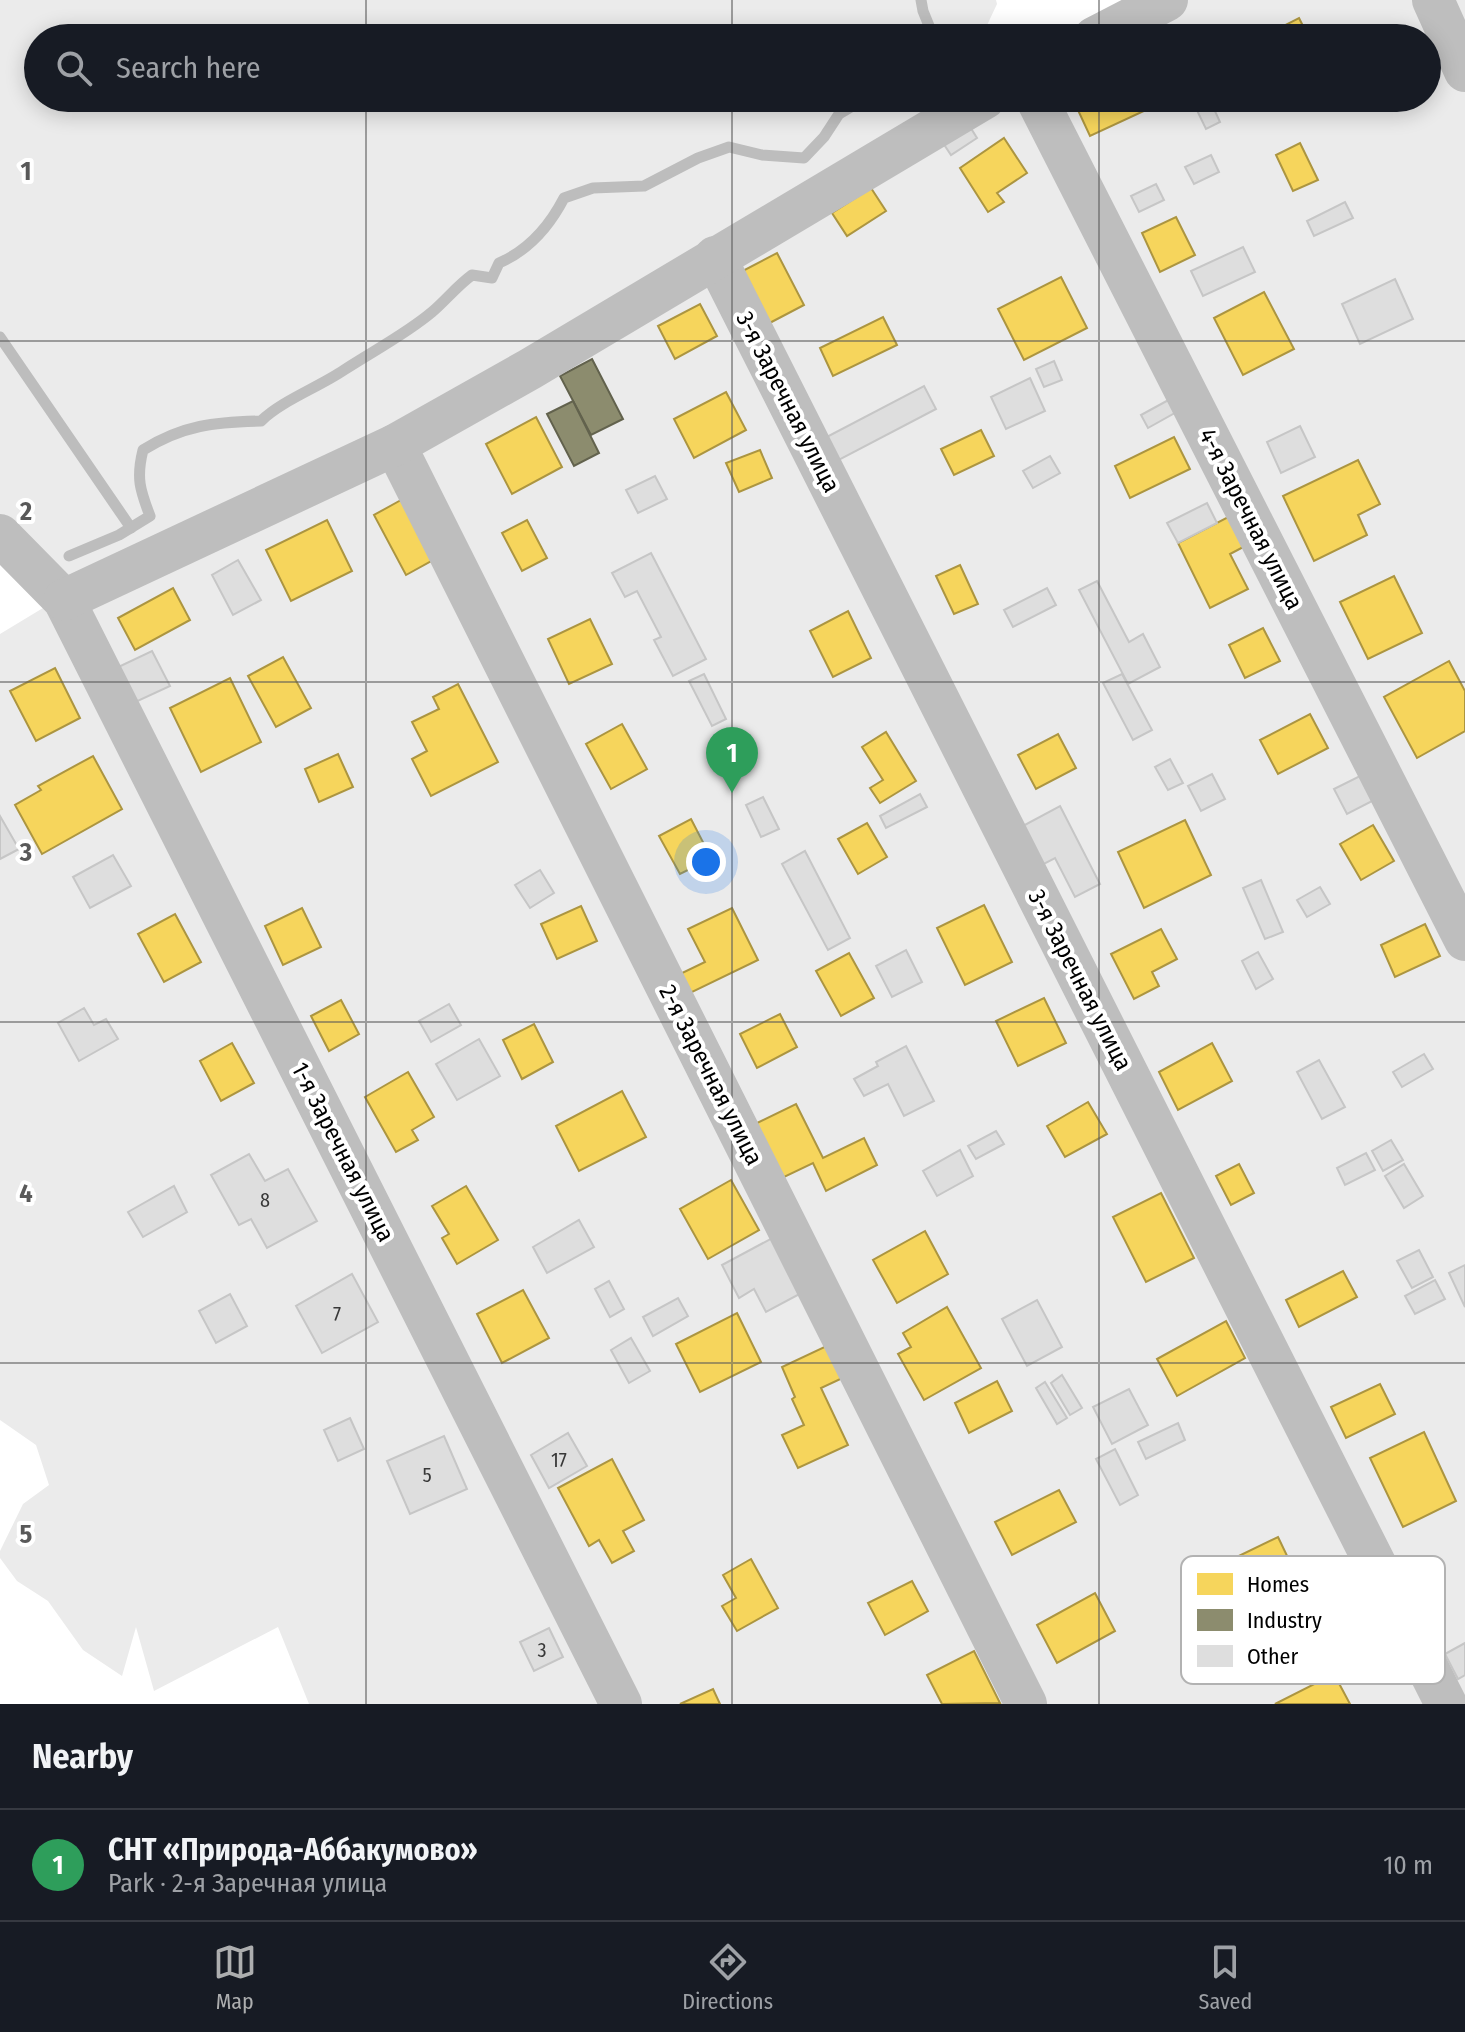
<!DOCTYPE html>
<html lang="en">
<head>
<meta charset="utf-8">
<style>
	body { margin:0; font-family:"Fira Sans Condensed",sans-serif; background:#20242c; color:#f1f3f6 }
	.you { position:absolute; left:706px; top:862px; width:28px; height:28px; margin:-20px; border:6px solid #fff; border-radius:50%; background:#1a73e8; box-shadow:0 0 0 12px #1a73e833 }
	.badge { display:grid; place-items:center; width:52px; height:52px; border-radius:50%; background:#adaeaf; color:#fff; font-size:26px; font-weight:700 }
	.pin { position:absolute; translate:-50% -66px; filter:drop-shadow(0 2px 4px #0008) }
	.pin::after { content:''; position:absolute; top:42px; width:28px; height:24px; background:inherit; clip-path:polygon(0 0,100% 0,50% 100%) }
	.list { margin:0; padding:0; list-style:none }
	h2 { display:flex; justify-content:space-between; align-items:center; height:104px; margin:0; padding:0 32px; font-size:34px }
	h2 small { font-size:26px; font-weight:400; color:#9ea1a6 }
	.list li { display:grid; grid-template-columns:52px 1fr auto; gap:24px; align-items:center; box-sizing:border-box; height:112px; padding:0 32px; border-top:2px solid #363941 }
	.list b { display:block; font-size:30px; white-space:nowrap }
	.list p { margin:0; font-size:26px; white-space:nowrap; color:#9ea1a6 }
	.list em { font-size:26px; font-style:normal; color:#9ea1a6 }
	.icon { flex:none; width:44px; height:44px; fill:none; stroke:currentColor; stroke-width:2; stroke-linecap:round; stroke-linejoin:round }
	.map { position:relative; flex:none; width:1465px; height:1704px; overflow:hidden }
	.search { position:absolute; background:#171b24; box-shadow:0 4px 20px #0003; left:24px; right:24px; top:24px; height:88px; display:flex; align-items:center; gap:20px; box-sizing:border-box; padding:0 28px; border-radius:44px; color:#9ea1a6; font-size:30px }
	.sheet { height:216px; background:#171b24 }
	nav { display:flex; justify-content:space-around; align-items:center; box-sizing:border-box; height:112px; border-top:2px solid #363941; background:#171b24; font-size:22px; color:#9ea1a6 }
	nav a { display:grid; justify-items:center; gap:4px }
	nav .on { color:#adaeaf }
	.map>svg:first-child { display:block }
</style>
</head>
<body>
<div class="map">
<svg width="1465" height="1704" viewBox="0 0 1465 1704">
	<rect width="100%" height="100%" fill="#fff"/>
	<polygon fill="#ebebeb" points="0,0 996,0 997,4 981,38 38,38 38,98 1427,98 1427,38 1055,38 1128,0 1465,0 1465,1704 309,1704 278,1627 154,1691 136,1627 122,1676 83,1650 48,1601 17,1581 0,1558 0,1551 23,1504 49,1485 36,1445 0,1420 0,634 43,608 0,527"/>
	<g fill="#f6d55c" stroke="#ac9540" stroke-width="2">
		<polygon points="1299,18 1309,38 1260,38"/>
		<polygon points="1100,98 1141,98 1146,110 1090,136 1077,108"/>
		<polygon points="1004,138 1027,173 997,193 1004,202 988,212 960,168"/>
		<polygon points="1300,143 1318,180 1293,191 1276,155"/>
		<polygon points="871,188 886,211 847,236 832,213"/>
		<polygon points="1176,217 1195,255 1160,272 1142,233"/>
		<polygon points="777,253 804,305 762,327 735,275"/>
		<polygon points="1061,277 1087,328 1024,360 998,309"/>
		<polygon points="1264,292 1294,349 1243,375 1214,318"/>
		<polygon points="700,304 717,336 675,359 658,326"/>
		<polygon points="883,317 897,345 833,376 820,348"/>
		<polygon points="726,392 746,430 694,458 674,419"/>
		<polygon points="536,417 562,467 512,494 486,444"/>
		<polygon points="981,430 994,456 954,475 941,449"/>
		<polygon points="1174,437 1190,469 1130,498 1115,466"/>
		<polygon points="760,450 772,478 739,492 726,463"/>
		<polygon points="1358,460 1380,504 1358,515 1367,535 1314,561 1283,496"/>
		<polygon points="401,500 433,560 406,575 374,515"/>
		<polygon points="1234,514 1249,544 1230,554 1248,589 1210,608 1178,543"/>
		<polygon points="327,520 352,571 291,601 266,550"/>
		<polygon points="527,520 547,558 522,571 502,533"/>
		<polygon points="960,565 978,604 954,614 936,576"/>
		<polygon points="1394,576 1422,633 1368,659 1340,602"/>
		<polygon points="173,588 190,620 135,650 118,618"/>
		<polygon points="848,611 871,658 833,677 810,631"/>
		<polygon points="590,619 612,664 569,684 548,639"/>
		<polygon points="1263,628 1280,661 1245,678 1229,645"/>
		<polygon points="283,657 311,708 276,727 248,676"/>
		<polygon points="1449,661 1465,691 1465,731 1417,758 1384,697"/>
		<polygon points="55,668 80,718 36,741 10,691"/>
		<polygon points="230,678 261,742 201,772 170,708"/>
		<polygon points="458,684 498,762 431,796 412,759 427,751 412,722 439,709 433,697"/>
		<polygon points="1310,714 1328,748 1278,774 1260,740"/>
		<polygon points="622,724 647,769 611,789 586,744"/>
		<polygon points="886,732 916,781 880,803 870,788 883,780 862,747"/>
		<polygon points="1058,734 1076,768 1036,789 1018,755"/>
		<polygon points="338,754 353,787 319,802 305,769"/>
		<polygon points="93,756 122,809 42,854 15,805 41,790 38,786"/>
		<polygon points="691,819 705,846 696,851 702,863 680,874 659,836"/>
		<polygon points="1185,820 1211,875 1144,908 1118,852"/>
		<polygon points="867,823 887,857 858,874 838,839"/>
		<polygon points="1373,825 1394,861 1361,880 1340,844"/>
		<polygon points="984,905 1012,962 965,985 937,928"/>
		<polygon points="581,906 597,941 557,959 541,924"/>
		<polygon points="302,908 321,947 283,965 265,926"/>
		<polygon points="732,908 758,960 688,994 680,974 705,962 688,929"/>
		<polygon points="175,914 201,962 164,982 138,934"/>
		<polygon points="1425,924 1440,956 1395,977 1381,945"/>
		<polygon points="1161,929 1177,959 1152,972 1159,986 1134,999 1111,954"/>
		<polygon points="849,953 874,998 841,1016 816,971"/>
		<polygon points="1044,998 1066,1043 1018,1066 996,1021"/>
		<polygon points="341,1000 359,1034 329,1051 311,1016"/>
		<polygon points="780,1014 797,1047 757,1068 740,1034"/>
		<polygon points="534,1024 553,1062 522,1079 503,1040"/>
		<polygon points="232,1043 254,1083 221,1101 200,1061"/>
		<polygon points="1212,1043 1232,1081 1178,1110 1159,1072"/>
		<polygon points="408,1072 434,1117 412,1130 418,1140 396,1152 365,1097"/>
		<polygon points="622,1091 646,1137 579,1171 556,1126"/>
		<polygon points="1088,1102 1107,1134 1065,1157 1047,1126"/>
		<polygon points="796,1104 823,1158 864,1138 877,1165 826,1191 813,1163 782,1178 755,1124"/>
		<polygon points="1239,1164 1254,1193 1231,1205 1216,1176"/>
		<polygon points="731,1180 759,1230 708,1259 680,1209"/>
		<polygon points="466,1186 498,1240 457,1264 442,1238 449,1234 432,1206"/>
		<polygon points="1161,1193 1194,1258 1146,1282 1113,1217"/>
		<polygon points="925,1231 948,1274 897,1303 873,1260"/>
		<polygon points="1343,1271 1357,1297 1299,1327 1286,1300"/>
		<polygon points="523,1290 549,1338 502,1363 477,1314"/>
		<polygon points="947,1307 981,1368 924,1400 898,1354 911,1347 903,1333"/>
		<polygon points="737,1313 761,1362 700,1392 676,1344"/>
		<polygon points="1226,1321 1245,1358 1177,1396 1157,1359"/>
		<polygon points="835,1342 849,1375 821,1388 848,1445 798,1468 782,1435 804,1425 792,1399 795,1397 782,1367"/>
		<polygon points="997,1381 1012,1411 969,1433 955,1403"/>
		<polygon points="1380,1384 1395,1414 1346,1438 1331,1407"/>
		<polygon points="1424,1432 1456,1501 1403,1527 1370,1458"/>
		<polygon points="612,1459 644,1520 623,1531 634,1551 612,1563 599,1540 589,1546 558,1488"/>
		<polygon points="1059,1490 1076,1522 1012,1555 995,1522"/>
		<polygon points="1278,1537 1302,1587 1241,1617 1216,1567"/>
		<polygon points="751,1559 778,1608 737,1631 722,1606 736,1598 723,1575"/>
		<polygon points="912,1581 928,1611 885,1635 868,1603"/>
		<polygon points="1095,1593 1115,1631 1057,1663 1037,1625"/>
		<polygon points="974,1651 1000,1703 942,1704 927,1675"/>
		<polygon points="1334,1674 1350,1704 1275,1704"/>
		<polygon points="713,1689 720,1704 680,1704"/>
	</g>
	<g fill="#8c8c6e" stroke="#62624d" stroke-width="2">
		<polygon points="592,359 623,419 591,435 560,376"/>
		<polygon points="573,401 599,453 574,466 547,414"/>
	</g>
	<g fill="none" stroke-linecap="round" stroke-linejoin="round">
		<g stroke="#bdbdbd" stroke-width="11">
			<polyline points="921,0 923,11 934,38"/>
			<polyline points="0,337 131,528"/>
			<path d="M69,556L119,535L150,516C140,490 136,478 143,450C183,425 215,422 261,421C281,401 319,387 344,370C373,351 406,334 432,312C446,300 457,286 472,275L492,278L499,263C529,250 549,227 564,198L593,188L644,186L698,158L729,147L762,155L804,158L824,137L839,114L866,98"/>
		</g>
	</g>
	<g fill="#dedede" stroke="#c6c6c6" stroke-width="2">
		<polygon points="1191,98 1209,98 1220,122 1206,129"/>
		<polygon points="967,122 977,138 951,155 941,140"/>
		<polygon points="1211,155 1219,172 1194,184 1185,167"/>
		<polygon points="1156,184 1164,200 1139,212 1131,196"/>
		<polygon points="1345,202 1353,218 1314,236 1307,221"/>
		<polygon points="1243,247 1255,272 1203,296 1191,271"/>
		<polygon points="1395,279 1413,319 1360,344 1342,304"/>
		<polygon points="1054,361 1062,380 1044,387 1036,369"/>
		<polygon points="1030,378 1045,411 1006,429 991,397"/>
		<polygon points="924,386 936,409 833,463 821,440"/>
		<polygon points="1174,397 1180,410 1148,428 1141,415"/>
		<polygon points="1300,426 1315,457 1281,473 1267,442"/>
		<polygon points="1050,456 1060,473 1033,488 1023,471"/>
		<polygon points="655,476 667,499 638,513 626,490"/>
		<polygon points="1207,503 1217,523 1178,543 1167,523"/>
		<polygon points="651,553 706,659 673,676 654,640 661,637 637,591 625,597 612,573"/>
		<polygon points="238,560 261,600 233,615 212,575"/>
		<polygon points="1097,581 1129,642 1143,634 1160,667 1128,684 1079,590"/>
		<polygon points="1047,588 1056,605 1013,627 1004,610"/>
		<polygon points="152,651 170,686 129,705 112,670"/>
		<polygon points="704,674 726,719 712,726 689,681"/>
		<polygon points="1122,674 1152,730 1133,740 1103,683"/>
		<polygon points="1170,759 1183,783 1168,790 1155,767"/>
		<polygon points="1366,773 1378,798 1347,814 1334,789"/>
		<polygon points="1212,774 1225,799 1201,811 1188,786"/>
		<polygon points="920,794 927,807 886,828 880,816"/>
		<polygon points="763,797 779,829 761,837 746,805"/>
		<polygon points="1060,806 1100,884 1075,897 1055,858 1040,866 1021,827"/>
		<polygon points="0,816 19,849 0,859"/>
		<polygon points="805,851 850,938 828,950 782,864"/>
		<polygon points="113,855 131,886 90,908 73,877"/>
		<polygon points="540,870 554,893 530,908 515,885"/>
		<polygon points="1261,880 1283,932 1265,939 1243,888"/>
		<polygon points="1320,887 1330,904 1307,917 1297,900"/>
		<polygon points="906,950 922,982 892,997 876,966"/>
		<polygon points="1258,952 1273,979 1256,989 1242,961"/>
		<polygon points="449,1004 461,1025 431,1042 419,1021"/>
		<polygon points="84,1008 94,1025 106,1019 118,1039 79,1061 58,1023"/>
		<polygon points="479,1039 500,1076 457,1100 436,1064"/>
		<polygon points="906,1046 934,1101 904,1116 888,1084 864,1096 854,1079 878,1066 876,1062"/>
		<polygon points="1424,1054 1433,1069 1402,1087 1393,1072"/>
		<polygon points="1319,1060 1345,1107 1322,1119 1297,1072"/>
		<polygon points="996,1131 1004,1144 976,1159 968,1146"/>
		<polygon points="1391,1140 1403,1160 1383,1171 1372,1151"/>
		<polygon points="960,1150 973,1176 937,1196 923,1171"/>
		<polygon points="1366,1153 1375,1170 1345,1185 1337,1168"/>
		<polygon points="249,1154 265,1181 288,1169 317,1221 267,1248 251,1219 239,1225 211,1175"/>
		<polygon points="1404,1164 1423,1196 1404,1208 1385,1176"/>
		<polygon points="174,1186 187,1212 143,1237 128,1212"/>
		<polygon points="579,1220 594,1247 547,1273 533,1247"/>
		<polygon points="778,1235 807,1290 766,1312 754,1289 739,1298 722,1265"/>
		<polygon points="1419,1250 1433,1277 1412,1288 1397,1261"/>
		<polygon points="1465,1265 1465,1307 1449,1273"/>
		<polygon points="352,1274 378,1322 322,1353 296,1306"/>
		<polygon points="1435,1280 1445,1299 1415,1314 1405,1296"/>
		<polygon points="609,1281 624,1309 610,1317 595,1289"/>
		<polygon points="230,1294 247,1326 216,1343 199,1311"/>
		<polygon points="678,1298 688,1316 653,1336 643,1317"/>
		<polygon points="1037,1300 1062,1347 1027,1366 1002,1319"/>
		<polygon points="631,1338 650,1371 629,1383 611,1350"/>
		<polygon points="1062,1375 1082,1408 1070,1415 1051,1383"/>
		<polygon points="1045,1382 1067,1418 1057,1424 1036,1388"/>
		<polygon points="1129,1389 1148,1425 1112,1444 1093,1407"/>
		<polygon points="350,1418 364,1449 338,1461 324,1430"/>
		<polygon points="1178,1423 1185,1440 1146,1459 1138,1442"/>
		<polygon points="568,1433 587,1466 549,1488 531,1455"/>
		<polygon points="444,1436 467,1489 410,1514 387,1461"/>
		<polygon points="1115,1449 1138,1495 1120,1505 1096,1459"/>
		<polygon points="549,1628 563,1657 534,1671 520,1642"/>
		<polygon points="1465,1643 1465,1675 1458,1679 1445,1654"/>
	</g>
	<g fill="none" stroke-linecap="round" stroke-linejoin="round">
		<g stroke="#bebebe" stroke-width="42">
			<polyline points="1433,0 1465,71"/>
			<polyline points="1094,38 1167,0"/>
			<polyline points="1036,98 1465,940"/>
			<polyline points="715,257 1446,1704"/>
			<polyline points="395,445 1026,1704"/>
			<polyline points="0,535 64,600 621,1704"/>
			<polyline points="64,600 395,445 530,369 985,98"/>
		</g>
	</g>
	<path fill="none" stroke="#595959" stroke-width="2" stroke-opacity="0.55" d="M366,0V38M732,0V38M1099,0V38M366,98V1704M732,98V1704M1099,98V1704M0,341H1465M0,682H1465M0,1022H1465M0,1363H1465"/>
	<g text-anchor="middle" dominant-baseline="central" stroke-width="8" stroke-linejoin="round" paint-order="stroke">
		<g font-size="20" fill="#383838">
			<text x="265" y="1200">8</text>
			<text x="337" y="1314">7</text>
			<text x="559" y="1460">17</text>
			<text x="427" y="1475">5</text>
			<text x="542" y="1650">3</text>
		</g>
		<g font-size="24" fill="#000" stroke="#fff">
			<text transform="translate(788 402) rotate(63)">3-я Заречная улица</text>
			<text transform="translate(1251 519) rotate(63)">4-я Заречная улица</text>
			<text transform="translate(1080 980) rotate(63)">3-я Заречная улица</text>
			<text transform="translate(711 1075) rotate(63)">2-я Заречная улица</text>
			<text transform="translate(343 1152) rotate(63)">1-я Заречная улица</text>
		</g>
	</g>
	<rect x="1181" y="1556" width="264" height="128" rx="12" fill="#fff" stroke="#b2b2b2" stroke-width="2"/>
	<rect x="1197" y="1573" width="36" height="22" fill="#f6d55c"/>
	<rect x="1197" y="1609" width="36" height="22" fill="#8c8c6e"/>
	<rect x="1197" y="1645" width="36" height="22" fill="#dedede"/>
	<g font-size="22" fill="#000">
		<text x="1247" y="1592">Homes</text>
		<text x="1247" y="1628">Industry</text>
		<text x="1247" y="1664">Other</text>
	</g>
	<g font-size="26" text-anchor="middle" font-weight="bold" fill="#595959" stroke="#fff" stroke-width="8" stroke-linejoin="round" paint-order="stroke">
		<text x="26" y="180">1</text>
		<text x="26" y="520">2</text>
		<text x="26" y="861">3</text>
		<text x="26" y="1202">4</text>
		<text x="26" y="1543">5</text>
	</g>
</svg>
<div class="you"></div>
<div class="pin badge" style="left:732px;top:793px;background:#2e9e5b">1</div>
<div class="search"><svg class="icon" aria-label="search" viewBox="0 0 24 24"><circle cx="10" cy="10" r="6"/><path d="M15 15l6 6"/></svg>Search here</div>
</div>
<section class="sheet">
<h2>Nearby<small></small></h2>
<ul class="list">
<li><span class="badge" style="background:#2e9e5b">1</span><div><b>СНТ «Природа-Аббакумово»</b><p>Park · 2-я Заречная улица</p></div><em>10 m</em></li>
</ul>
</section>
<nav>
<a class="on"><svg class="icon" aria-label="map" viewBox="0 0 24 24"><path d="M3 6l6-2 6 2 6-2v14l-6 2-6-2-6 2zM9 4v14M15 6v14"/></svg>Map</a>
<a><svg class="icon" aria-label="directions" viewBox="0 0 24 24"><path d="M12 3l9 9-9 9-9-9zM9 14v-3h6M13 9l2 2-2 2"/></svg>Directions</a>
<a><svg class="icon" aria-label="saved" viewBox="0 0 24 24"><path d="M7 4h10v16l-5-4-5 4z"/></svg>Saved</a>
</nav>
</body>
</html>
